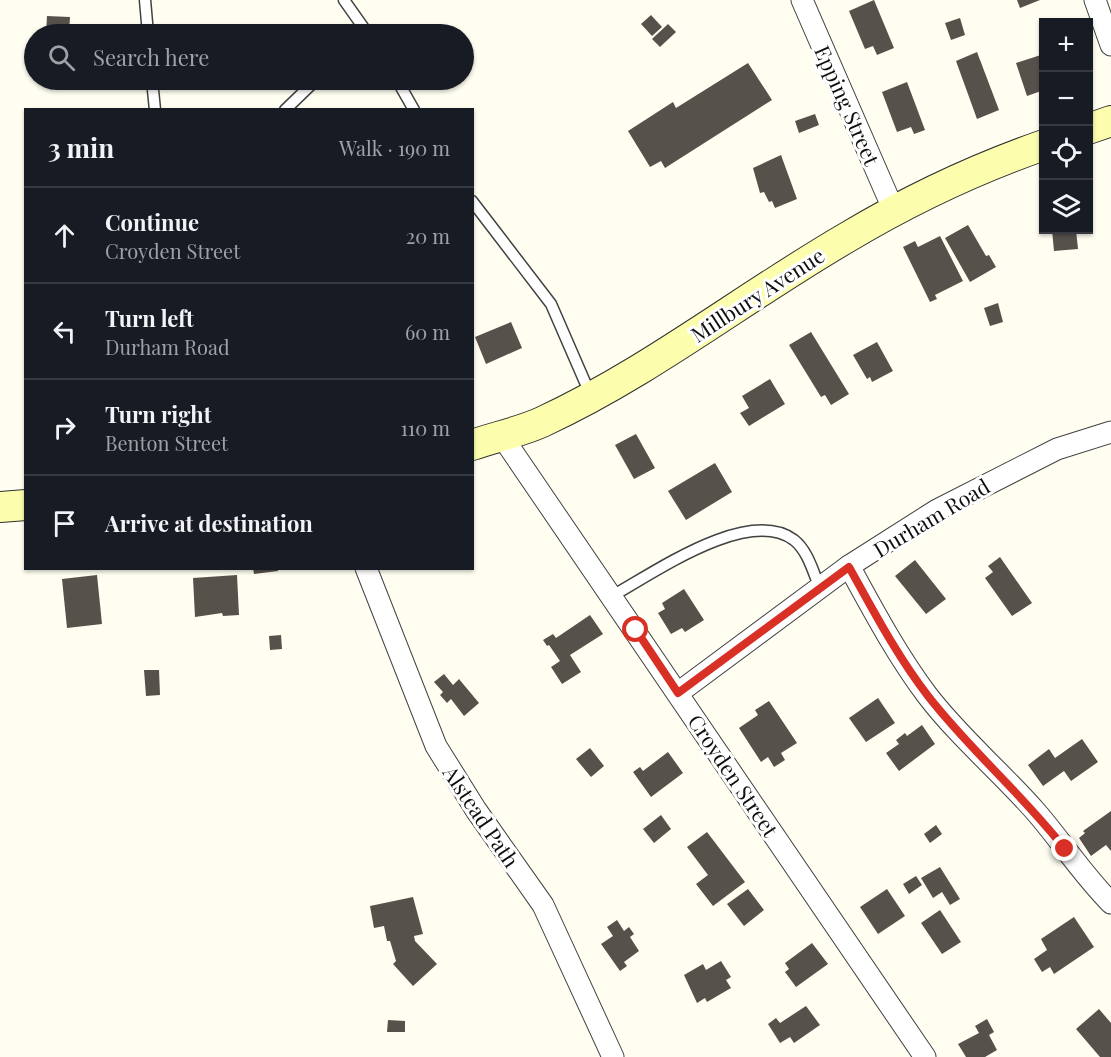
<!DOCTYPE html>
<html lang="en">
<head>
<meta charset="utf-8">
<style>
	body { margin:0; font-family:"Playfair Display",serif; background:#242831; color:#f1f3f6 }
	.controls { position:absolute; right:18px; top:18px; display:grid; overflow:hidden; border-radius:0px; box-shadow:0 2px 4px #0004 }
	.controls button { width:54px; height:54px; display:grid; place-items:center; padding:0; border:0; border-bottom:2px solid #363941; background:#171b24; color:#f1f3f6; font:30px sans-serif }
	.stop { position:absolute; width:18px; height:18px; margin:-14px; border:4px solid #d93025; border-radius:50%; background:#fff }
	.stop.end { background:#d93025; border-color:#fff; box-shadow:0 2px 6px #0008 }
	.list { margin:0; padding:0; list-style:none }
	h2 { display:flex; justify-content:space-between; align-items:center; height:78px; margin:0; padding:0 24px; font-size:26px }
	h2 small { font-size:20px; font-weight:400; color:#9ea1a6 }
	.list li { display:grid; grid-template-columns:39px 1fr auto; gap:18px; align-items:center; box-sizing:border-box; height:96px; padding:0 24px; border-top:2px solid #363941 }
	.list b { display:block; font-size:22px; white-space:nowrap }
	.list p { margin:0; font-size:20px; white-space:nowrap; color:#9ea1a6 }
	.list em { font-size:20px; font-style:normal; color:#9ea1a6 }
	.icon { flex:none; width:33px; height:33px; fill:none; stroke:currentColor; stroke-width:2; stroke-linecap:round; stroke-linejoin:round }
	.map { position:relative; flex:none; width:1111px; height:1057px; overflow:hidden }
	.search { position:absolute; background:#171b24; box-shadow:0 2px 4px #0004; left:24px; top:24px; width:450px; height:66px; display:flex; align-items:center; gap:15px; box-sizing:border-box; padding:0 21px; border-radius:33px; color:#9ea1a6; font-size:22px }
	.panel { position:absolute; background:#171b24; box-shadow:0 2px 4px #0004; left:24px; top:108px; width:450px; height:462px; border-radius:0px }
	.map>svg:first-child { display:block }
</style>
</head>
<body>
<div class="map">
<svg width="1111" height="1057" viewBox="0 0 1111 1057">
	<rect width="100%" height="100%" fill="#fffef1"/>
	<g fill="#57514b">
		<polygon points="874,0 894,48 877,55 873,46 865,49 849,11"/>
		<polygon points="1017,0 1040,0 1020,8"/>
		<polygon points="651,15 662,27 652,36 641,24"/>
		<polygon points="47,16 70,17 69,34 46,34"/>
		<polygon points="960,18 965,35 951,40 945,23"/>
		<polygon points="668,24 676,32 660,47 652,39"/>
		<polygon points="977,52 999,110 977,119 956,61"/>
		<polygon points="1044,54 1044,90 1027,96 1016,63"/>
		<polygon points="748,63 772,100 665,168 661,161 650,167 628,131 673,102 676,108"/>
		<polygon points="907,82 925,130 914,134 911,127 897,132 882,92"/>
		<polygon points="815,114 819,125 799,133 795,121"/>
		<polygon points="781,155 797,199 775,208 772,201 769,202 764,192 760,193 753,168"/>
		<polygon points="968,225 986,256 989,255 996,267 970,282 945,238"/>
		<polygon points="1052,230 1076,230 1078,249 1054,251"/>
		<polygon points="940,236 963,281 935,295 937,299 930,302 903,247 915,241 918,247"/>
		<polygon points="998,303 1003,322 990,326 984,308"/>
		<polygon points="511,322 522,348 486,364 475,337"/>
		<polygon points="811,332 849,394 831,405 825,395 821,397 789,345"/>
		<polygon points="877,342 893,371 872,382 870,377 867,379 853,355"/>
		<polygon points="770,379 785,404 749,426 740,413 749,408 742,396"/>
		<polygon points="636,434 655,468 634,479 615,445"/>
		<polygon points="715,463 732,492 686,520 668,491"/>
		<polygon points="1000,557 1032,603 1012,616 985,578 993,572 988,566"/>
		<polygon points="915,560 946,599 926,614 895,576"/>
		<polygon points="253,568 278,568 278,571 254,574"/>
		<polygon points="97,575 102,624 67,628 62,579"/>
		<polygon points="237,575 239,615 223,616 222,613 195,617 193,578"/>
		<polygon points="684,589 704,620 685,632 682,628 671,634 658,613 665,609 662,603"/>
		<polygon points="590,615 603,634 570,655 581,672 562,684 551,667 560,661 549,645 547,646 543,640 553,634 556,638"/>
		<polygon points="281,635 282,649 270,650 269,636"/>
		<polygon points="144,670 159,670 160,695 146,696"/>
		<polygon points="444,674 453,685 459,679 479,703 464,716 451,699 447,703 440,695 443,692 434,682"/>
		<polygon points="878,698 895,723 866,742 849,718"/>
		<polygon points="769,701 797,743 781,753 785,760 774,767 768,757 761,762 739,728 758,715 755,710"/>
		<polygon points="922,725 935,744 899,771 886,753 899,744 896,740 905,733 907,736"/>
		<polygon points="1082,739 1098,762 1071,781 1064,771 1043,786 1028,765 1049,749 1055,758"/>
		<polygon points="590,748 604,766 591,777 576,759"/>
		<polygon points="668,752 683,773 651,797 633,772 640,767 643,771"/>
		<polygon points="1111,811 1111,851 1106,845 1091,856 1079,838 1085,833 1083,831"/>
		<polygon points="661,815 671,829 654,843 643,829"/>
		<polygon points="936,825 942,834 930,843 924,834"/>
		<polygon points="707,832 745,882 713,906 696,884 708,875 687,847"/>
		<polygon points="940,867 960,899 950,905 942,892 933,898 921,878"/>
		<polygon points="916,876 922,885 909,894 903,884"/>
		<polygon points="748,889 764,910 744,926 727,904"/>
		<polygon points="887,889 905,916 878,934 860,907"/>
		<polygon points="413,897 423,934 414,936 415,941 437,964 413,986 393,964 396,961 390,941 387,941 384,926 374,928 370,906"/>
		<polygon points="940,910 961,942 942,954 921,923"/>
		<polygon points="1074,917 1094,947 1054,974 1050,967 1042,972 1034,959 1047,950 1041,939"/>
		<polygon points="617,920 624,931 629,927 634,934 630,937 639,951 624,962 627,966 620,971 601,944 613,936 607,927"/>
		<polygon points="812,943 828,964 796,987 785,972 789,969 785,963"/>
		<polygon points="721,961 731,977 726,980 731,988 707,1002 705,998 697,1003 684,975 703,964 706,970"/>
		<polygon points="806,1006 820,1025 794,1043 790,1037 780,1043 768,1024 776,1018 780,1023"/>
		<polygon points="1099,1009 1111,1023 1111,1057 1100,1057 1076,1029"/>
		<polygon points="987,1019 994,1032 989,1035 997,1050 985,1057 966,1057 958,1044 979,1033 975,1026"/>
		<polygon points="388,1020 405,1021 405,1032 387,1032"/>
	</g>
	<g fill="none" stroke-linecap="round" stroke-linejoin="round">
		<defs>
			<g id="service">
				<polyline points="145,0 148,34"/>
				<polyline points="344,0 368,34"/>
				<polyline points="152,80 155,110"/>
				<polyline points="397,80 414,110"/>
				<polyline points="285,110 316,80"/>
				<polyline points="472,201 551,304 591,396"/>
				<path d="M612,596C654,573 748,506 794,540C808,551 813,572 820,588"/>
			</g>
			<g id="minor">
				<polyline points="802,0 894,211"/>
				<polyline points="1095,0 1111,45"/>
				<polyline points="501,435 925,1057"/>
				<path d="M849,566C873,610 897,655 927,695C959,737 1001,772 1036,812C1062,842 1083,875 1111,903"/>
				<polyline points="366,568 436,746 476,810 543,905 613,1057"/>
				<polyline points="678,693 849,566 937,510 1057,449 1111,432"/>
			</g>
			<g id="secondary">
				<polyline points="1088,129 1111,121"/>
				<path d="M472,445C495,437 520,432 542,422C650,372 743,298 846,238C908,201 975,169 1044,145"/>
				<polyline points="0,507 26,505"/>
			</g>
		</defs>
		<use href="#service" stroke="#424242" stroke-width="13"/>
		<use href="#minor" stroke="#424242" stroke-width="23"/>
		<use href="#secondary" stroke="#313131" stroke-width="32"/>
		<use href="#service" stroke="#fff" stroke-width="10"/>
		<use href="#minor" stroke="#fff" stroke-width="21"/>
		<use href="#secondary" stroke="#fdfead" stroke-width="30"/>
	</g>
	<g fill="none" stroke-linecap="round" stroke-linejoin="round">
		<path stroke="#d93025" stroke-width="8" d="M636,630L678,693L849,567C873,610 897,656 928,696C970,750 1023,795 1065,849"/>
	</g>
	<g text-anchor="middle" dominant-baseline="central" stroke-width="6" stroke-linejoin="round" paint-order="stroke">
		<g font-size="21" fill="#0f0f0f" stroke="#fff">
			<text transform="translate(848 105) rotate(66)">Epping Street</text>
			<text transform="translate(757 294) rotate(-33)">Millbury Avenue</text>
			<text transform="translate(931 517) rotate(-31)">Durham Road</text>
			<text transform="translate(734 775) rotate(56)">Croyden Street</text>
			<text transform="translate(482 816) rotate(56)">Alstead Path</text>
		</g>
	</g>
</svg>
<div class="controls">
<button>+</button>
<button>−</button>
<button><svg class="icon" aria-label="locate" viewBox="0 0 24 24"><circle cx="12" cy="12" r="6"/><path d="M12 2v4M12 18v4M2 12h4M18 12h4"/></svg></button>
<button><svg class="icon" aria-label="layers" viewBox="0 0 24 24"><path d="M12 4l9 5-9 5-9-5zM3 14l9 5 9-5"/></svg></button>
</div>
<div class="stop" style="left:636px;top:630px"></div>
<div class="stop end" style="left:1065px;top:849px"></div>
<div class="search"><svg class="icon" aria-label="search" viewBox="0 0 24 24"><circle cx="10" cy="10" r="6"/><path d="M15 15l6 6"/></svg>Search here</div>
<section class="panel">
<h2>3 min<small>Walk · 190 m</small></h2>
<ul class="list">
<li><svg class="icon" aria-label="ahead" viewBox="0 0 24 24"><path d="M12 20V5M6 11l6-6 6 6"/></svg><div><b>Continue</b><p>Croyden Street</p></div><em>20 m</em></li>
<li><svg class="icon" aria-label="left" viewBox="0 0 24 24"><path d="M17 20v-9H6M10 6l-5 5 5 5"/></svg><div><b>Turn left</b><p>Durham Road</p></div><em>60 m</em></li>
<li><svg class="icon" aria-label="right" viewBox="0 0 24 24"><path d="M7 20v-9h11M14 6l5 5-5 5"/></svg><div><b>Turn right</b><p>Benton Street</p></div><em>110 m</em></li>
<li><svg class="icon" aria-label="arrive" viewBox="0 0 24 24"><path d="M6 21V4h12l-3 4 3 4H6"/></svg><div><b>Arrive at destination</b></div></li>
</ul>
</section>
</div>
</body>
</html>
